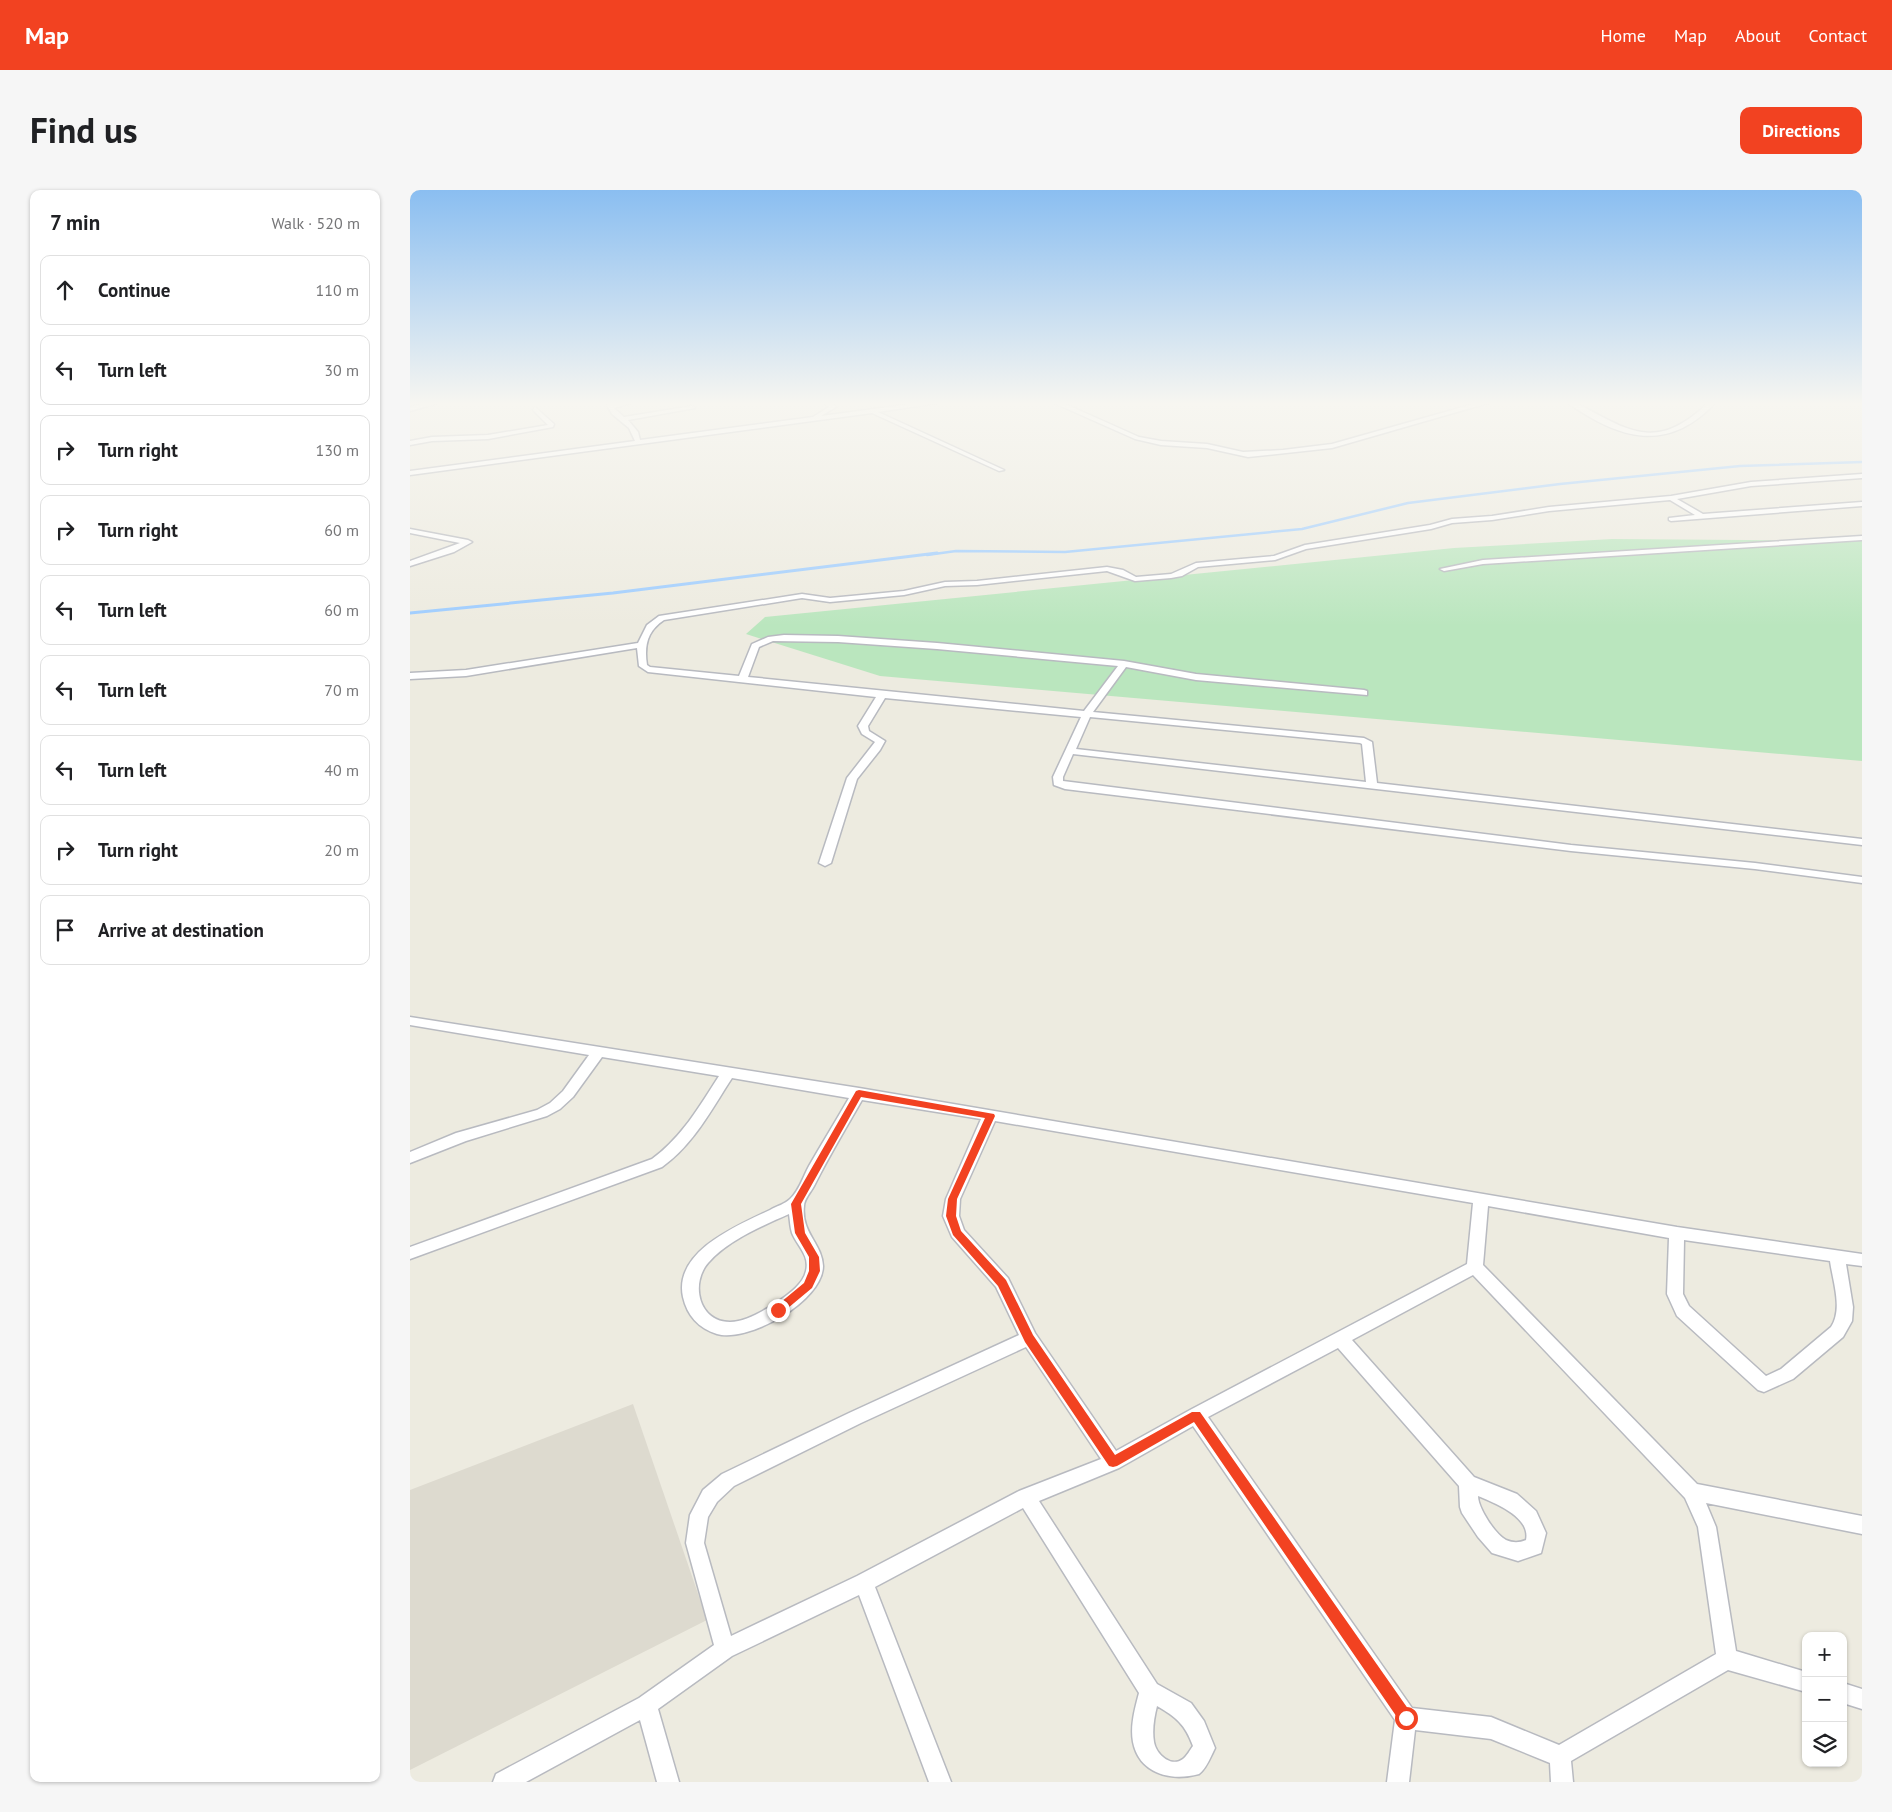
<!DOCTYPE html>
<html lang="en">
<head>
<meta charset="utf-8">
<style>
	body { margin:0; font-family:"PT Sans",sans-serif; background:#f6f6f6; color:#202124 }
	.controls { position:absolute; right:15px; bottom:15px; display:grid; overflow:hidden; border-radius:10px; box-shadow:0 1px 4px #0004 }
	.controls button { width:45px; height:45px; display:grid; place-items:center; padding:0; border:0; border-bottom:1px solid #e0e0e0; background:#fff; color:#202124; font:25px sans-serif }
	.stop { position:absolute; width:15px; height:15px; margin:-11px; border:4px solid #f24221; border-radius:50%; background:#fff }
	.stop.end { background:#f24221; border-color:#fff; box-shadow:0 1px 5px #0008 }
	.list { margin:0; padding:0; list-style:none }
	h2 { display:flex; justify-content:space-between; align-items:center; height:65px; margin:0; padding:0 20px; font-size:21px }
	h2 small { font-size:16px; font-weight:400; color:#757577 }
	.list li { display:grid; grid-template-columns:32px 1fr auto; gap:15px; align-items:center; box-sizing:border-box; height:70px; margin:0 10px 10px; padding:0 10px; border:1px solid #e0e0e0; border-radius:10px }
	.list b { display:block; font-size:19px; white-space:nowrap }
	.list em { font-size:16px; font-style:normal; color:#757577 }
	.icon { flex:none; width:28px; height:28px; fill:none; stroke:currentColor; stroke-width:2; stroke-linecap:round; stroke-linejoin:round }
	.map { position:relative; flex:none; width:1452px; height:1592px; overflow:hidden; border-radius:10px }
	header { display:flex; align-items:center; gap:30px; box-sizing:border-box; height:70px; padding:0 25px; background:#f24221; color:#fff }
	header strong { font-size:24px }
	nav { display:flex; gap:28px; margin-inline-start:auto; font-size:18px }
	.intro { display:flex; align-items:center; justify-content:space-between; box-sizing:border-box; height:120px; padding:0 30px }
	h1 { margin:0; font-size:35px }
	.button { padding:12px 22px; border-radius:10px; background:#f24221; color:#fff; font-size:18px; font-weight:700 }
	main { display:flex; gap:30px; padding:0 30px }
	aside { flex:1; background:#fff; border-radius:10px; box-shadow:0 1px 4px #0004 }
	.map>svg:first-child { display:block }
</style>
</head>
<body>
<header>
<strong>Map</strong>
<nav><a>Home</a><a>Map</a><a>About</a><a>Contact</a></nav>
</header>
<div class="intro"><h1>Find us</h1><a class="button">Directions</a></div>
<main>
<aside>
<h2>7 min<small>Walk · 520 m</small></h2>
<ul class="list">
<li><svg class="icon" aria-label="ahead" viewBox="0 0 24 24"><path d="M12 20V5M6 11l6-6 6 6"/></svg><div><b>Continue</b></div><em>110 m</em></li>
<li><svg class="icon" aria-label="left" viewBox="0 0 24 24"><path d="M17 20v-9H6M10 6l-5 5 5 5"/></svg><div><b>Turn left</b></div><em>30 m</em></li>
<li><svg class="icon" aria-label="right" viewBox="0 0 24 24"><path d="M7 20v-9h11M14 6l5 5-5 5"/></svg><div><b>Turn right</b></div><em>130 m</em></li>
<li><svg class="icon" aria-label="right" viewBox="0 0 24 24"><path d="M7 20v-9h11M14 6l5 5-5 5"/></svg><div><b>Turn right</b></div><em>60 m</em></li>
<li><svg class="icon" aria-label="left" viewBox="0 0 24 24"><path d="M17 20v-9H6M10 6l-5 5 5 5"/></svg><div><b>Turn left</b></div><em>60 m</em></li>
<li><svg class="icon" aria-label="left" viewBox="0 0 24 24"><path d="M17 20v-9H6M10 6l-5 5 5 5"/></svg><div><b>Turn left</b></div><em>70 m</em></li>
<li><svg class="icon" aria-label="left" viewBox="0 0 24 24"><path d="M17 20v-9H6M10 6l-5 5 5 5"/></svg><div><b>Turn left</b></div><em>40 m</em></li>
<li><svg class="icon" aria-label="right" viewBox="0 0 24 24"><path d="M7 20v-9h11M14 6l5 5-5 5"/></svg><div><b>Turn right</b></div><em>20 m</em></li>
<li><svg class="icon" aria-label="arrive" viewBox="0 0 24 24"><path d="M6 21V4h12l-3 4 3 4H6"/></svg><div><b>Arrive at destination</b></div></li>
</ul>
</aside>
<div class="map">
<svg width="1452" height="1592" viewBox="0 0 1452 1592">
	<rect width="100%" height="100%" fill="#edebe0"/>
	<polygon fill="#dddacf" points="223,1214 297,1430 0,1580 0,1300"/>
	<polygon fill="#bae6be" points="1202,349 1452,351 1452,571 470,486 336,444 355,427 1044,358"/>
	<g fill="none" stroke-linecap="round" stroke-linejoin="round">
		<polyline stroke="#9dccff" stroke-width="2.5" points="517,365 546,361 655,362 892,339 998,313 1150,294 1330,276 1452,272"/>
		<polyline stroke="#9dccff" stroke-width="3" points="0,423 203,403 527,363"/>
		<defs>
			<g id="minor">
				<polygon points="16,213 28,213 0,221 0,217"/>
				<polygon points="196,213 221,213 204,218 214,227 282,216 285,218 218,230 228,242 230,250 403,227 419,217 414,213 421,213 426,217 411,226 509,213 527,213 468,222 594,280 589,281 462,223 0,285 0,281 225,251 219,238 202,224"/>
				<polygon points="644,213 653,213 729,247 751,251 797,254 833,262 873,260 922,254 1067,213 1078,213 922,258 838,267 797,258 751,255 725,249"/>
				<path d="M1158,213H1166C1221,242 1246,262 1298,213H1305C1257,264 1209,249 1158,213Z"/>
				<polygon points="125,217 144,234 143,237 78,249 22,251 0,255 0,251 22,247 78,245 138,235 123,220"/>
				<path d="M1452,284V288L1341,296L1267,309L1293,324L1452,312V316L1261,331L1259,330V328L1285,325L1260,310L1139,321L1082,330L1042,333L1021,339L896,359L865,370L788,377L772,386L761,388L725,391L697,381L567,395L535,396L494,405L420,412L392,408L254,430C237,441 234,456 237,475L240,477L329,486L342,454L358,447L374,445L428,446L527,453L714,471L786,484L954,500L957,501V505L786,490L716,477L683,522L954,548L962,552L967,593L1452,649V655L663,564L653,587V591L1161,655L1345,673L1452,687V693L1345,679L1161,661L655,599L644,595L643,587L671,527L475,508L458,536L459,541L475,551L470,560L447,589L421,673L415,676L409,673L437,588L465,552L452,544L448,536L466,507L238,482L229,476L227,458L56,486L0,489V483L56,480L228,453L237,435L249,426L392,404L420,408L494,401L535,392L567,391L697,377L713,380L726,387L761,384L786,373L864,366L895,355L1020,335L1042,329L1082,326L1139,317L1261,306L1341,292ZM363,451L428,452L527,459L708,476L674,521L338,487L349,457ZM680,527L950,553L952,554L956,592L666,559Z"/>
				<polygon points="0,339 58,350 62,352 44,362 0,376 0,371 50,353 0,343"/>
				<polygon points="1452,346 1452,350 1073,374 1034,381 1030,379 1073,370"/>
				<path d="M0,827L449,898L1267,1037L1452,1064V1076L1436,1074L1443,1117L1442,1131L1433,1147L1383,1189L1354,1202L1348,1200L1267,1126L1257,1104L1259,1048L1078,1016L1073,1075L1287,1294L1452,1326V1344L1296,1313L1306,1337L1326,1461L1396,1482V1502L1318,1480L1161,1571L1163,1592H1141L1140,1573L1081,1549L1005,1540L999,1592H977L985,1530L783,1236L709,1278L629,1311L747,1494L781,1513L794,1531L805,1558C801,1566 796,1579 789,1584C760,1592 729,1583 723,1552C720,1536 725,1518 729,1503L613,1318L465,1397L541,1592H519L449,1405L322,1466L248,1519L269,1592H247L230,1530L116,1592H83L86,1584L229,1508L304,1455L276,1353L280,1325L293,1300L312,1284L439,1223L609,1145L586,1097L542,1047L533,1026L536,1009L571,929L452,910C436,938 419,966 404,996C401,1002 394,1009 394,1016C391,1043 412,1053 413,1076C413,1111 338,1153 307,1144C288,1138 277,1125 273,1107C263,1061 329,1035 360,1020C367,1016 375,1014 380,1009C389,1001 393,987 399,976C412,953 426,931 439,908L322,888C301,920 284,954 252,977L0,1069V1057L242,969C272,947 289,917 309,886L192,867L163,907L150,919L137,926L56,951L0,973V962L46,943L127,920L140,913L153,901L179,865L0,835ZM585,931L1063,1013L1057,1074L780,1220L706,1261L625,1143L598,1088L554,1040L549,1026L550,1009ZM379,1024C380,1030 380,1037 382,1043C387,1056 400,1065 396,1081C393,1094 380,1103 369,1111C355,1120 336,1132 320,1132C289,1132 280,1094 298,1073C318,1050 352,1036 379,1024ZM1274,1050L1420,1071C1423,1092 1433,1119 1421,1137L1371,1179L1356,1186L1279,1116L1273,1104ZM1063,1085L1275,1308L1288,1337L1306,1464L1149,1555L1081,1527L1002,1518L798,1227L928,1158L1049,1296L1050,1317L1052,1323L1068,1347L1082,1363L1108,1371L1131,1363L1136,1343L1126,1321L1107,1304L1064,1287L942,1150ZM616,1157L691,1269L609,1301L447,1386L321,1446L294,1353L298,1327L307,1312L324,1296L451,1233ZM1068,1306C1085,1313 1121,1327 1116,1350C1109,1353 1103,1353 1096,1350C1085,1344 1068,1318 1068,1306ZM747,1516C766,1527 775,1534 783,1556C780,1560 777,1566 773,1569C761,1578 746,1564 744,1552C742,1540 744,1528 747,1516Z"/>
				<polygon points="1433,1493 1452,1499 1452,1519 1433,1513"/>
			</g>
		</defs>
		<use href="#minor" stroke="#b8bac0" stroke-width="3"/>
		<use href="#minor" fill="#fff" fill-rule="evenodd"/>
	</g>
	<linearGradient id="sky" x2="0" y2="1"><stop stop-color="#8abef1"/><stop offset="0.49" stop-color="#f7f6f1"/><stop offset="1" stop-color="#f7f6f1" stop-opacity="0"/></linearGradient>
	<rect width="1452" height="436" fill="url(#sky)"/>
	<polygon fill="#f24221" points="449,900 584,924 585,926 547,1009 546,1026 551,1041 596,1090 623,1145 705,1265 782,1222 790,1222 1001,1523 1003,1528 1001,1533 996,1535 991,1533 784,1232 707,1276 703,1277 699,1276 615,1152 588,1096 543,1045 536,1026 538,1009 575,928 451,907 391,1014 395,1043 409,1067 410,1081 402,1098 372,1123 365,1123 363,1120 365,1117 394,1093 399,1081 399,1067 385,1043 381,1014 446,901"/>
</svg>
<div class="controls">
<button>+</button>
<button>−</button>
<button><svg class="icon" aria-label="layers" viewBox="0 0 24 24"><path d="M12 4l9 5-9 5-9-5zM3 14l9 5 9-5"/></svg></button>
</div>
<div class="stop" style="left:996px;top:1528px"></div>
<div class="stop end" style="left:368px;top:1120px"></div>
</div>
</main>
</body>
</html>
